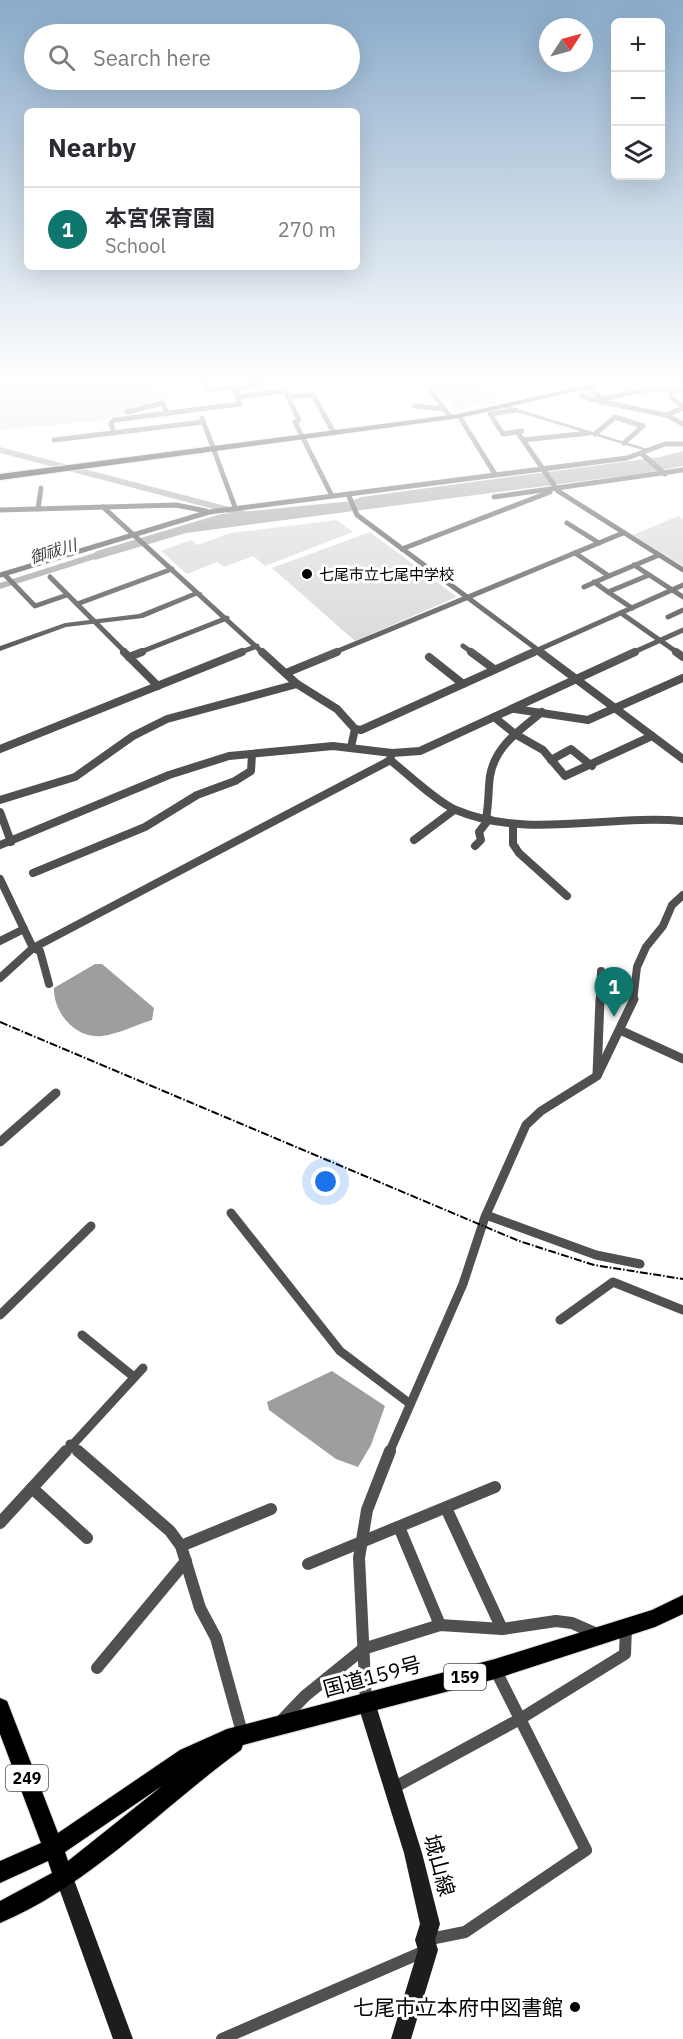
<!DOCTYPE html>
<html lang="en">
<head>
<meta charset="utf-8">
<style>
	body { margin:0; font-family:"IBM Plex Sans","Noto Sans JP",sans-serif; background:#f2f2f3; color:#2b2b33 }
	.controls { position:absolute; right:18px; top:18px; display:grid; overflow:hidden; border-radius:9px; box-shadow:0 6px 24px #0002 }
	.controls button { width:54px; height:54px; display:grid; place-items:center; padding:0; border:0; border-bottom:2px solid #e1e1e2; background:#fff; color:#2b2b33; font:30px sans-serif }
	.compass { position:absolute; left:539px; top:18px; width:54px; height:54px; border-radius:50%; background:#fff; box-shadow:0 6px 24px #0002; rotate:54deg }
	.you { position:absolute; left:326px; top:1182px; width:21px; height:21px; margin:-15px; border:4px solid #fff; border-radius:50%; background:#1a73e8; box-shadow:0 0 0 9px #1a73e833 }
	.badge { display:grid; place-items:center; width:39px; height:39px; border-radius:50%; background:#0f766e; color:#fff; font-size:20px; font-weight:700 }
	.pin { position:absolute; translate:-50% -50px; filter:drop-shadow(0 2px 3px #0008) }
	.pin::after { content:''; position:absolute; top:32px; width:21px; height:18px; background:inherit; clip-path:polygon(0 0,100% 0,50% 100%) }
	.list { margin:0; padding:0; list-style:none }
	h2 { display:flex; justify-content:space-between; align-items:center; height:78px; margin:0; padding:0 24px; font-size:26px }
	h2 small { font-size:20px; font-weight:400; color:#7c7c81 }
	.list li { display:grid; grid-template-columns:39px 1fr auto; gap:18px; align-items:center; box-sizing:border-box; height:84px; padding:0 24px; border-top:2px solid #e1e1e2 }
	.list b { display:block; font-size:22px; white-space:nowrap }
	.list p { margin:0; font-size:20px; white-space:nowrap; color:#7c7c81 }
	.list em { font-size:20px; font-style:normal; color:#7c7c81 }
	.icon { flex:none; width:33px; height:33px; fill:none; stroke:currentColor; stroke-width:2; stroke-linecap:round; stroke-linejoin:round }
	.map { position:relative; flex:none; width:683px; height:2039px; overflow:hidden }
	.search { position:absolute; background:#fff; box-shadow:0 6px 24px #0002; left:24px; top:24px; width:336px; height:66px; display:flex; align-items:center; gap:15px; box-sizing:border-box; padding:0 21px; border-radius:33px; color:#7c7c81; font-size:22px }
	.panel { position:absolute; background:#fff; box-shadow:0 6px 24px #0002; left:24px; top:108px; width:336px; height:162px; border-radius:9px }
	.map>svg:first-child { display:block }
</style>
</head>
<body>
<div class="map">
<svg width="683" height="2039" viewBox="0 0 683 2039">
	<rect width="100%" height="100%" fill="#fff"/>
	<g fill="#d7d7d7">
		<polygon points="0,385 143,385 167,390 163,398 104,420 0,430"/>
		<polygon points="433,385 476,385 499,403 454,409"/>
		<polygon points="678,516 683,519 683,566 633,535"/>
		<polygon points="337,520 353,532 265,566 253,556 224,567 217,562 187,574 161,551 191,540 197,545 231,533"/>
		<polygon points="370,532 457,597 355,641 272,568"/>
	</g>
	<g fill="#9e9e9e">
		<polygon points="683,451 683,466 644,473 186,533 95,560 91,555 97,551 221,514 352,501 361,497 660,457"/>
		<path d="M95,964H102L154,1008L152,1020C136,1025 118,1034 102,1036C75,1039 53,1012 54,988Z"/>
		<polygon points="332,1371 385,1406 371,1445 358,1467 336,1459 269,1410 267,1402"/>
	</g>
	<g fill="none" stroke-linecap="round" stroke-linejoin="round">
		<g fill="#9e9e9e" fill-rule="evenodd">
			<polygon points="0,447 256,514 257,516 252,519 0,453"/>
			<polygon points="493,486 496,487 496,491 425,501 420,498 425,495"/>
			<polygon points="110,548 115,551 114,553 0,589 0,583"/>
		</g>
		<defs>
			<polygon id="primary" points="587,385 603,385 459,418 0,480 0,474 459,414"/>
			<path id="trunk" d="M683,1595V1614L655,1627L495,1679L243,1745L241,1750C161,1808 92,1884 0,1923V1901L52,1873L48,1861L0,1883V1861L41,1843L0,1734V1698L7,1701L58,1833L180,1750L227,1729L495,1659L652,1610ZM162,1786L68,1861L65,1852Z"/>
		</defs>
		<use href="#primary" stroke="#dbdbdb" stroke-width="2"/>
		<use href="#trunk" stroke="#dbdbdb" stroke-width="2"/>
		<g stroke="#505050" stroke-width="5">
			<polyline points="205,385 210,389 234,388"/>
			<polyline points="589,388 608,403 666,415"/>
			<polyline points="683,390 670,390 673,399 683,406"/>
			<polyline points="581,396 605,403"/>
			<polyline points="237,397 285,391 299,420 295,422 332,496"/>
			<polyline points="288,397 313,395 334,433"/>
			<polyline points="603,399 650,389 670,390"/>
			<polyline points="414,406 444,409"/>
			<polyline points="683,408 666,415 683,424"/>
			<polyline points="516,410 490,414 503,434 522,431"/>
			<polyline points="127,412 163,403 167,414"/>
			<polyline points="459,416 495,474"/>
			<polyline points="202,418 235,507"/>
			<polyline points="517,432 523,440 589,433"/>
			<polyline points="114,433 111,423 114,420 240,404 234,388 258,385"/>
			<polyline points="595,434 615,417 643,426"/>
			<polyline points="54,440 203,422"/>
			<polyline points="523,440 558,491 683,570"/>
			<polyline points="624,443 643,426"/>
			<polyline points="642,454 665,474"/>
			<polyline points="348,494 357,515 542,653"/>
			<polyline points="494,497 683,470"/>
			<polyline points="103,507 263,653"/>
			<polyline points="38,509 41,488"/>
			<polyline points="0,510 176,505 206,511"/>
			<polyline points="567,523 599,543"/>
			<polyline points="402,549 550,492"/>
			<polyline points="575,553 609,576 584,587"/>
			<polyline points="634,565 683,597"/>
			<polyline points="4,574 35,606 67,595"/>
			<polyline points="0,575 209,512 627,458 665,444 683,444"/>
			<polyline points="609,576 659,555"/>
			<polyline points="50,577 126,653"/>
			<polyline points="594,582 608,592 649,575"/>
			<polyline points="608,592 632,608"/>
			<polyline points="77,604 172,569"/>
			<polyline points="621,613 678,653"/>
			<polyline points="668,617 683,610"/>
			<polyline points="463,646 473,653"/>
			<polyline points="138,653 227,618"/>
			<polyline points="239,653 257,646"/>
			<polyline points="333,653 623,533"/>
			<polyline points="531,653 683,585"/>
			<polyline points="632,653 683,630"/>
		</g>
		<g stroke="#505050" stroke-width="8">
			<polyline points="124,652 158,686"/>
			<polyline points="262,652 297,684 337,709 355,729 351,747"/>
			<polyline points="471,652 494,669"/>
			<polyline points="540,652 683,759"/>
			<polyline points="676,652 683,657"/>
			<polyline points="129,657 142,652"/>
			<polyline points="429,657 463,684"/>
			<polyline points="286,673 337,652"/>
			<polyline points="515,709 588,720 683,678"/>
			<polyline points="494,717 515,734 543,750 565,776 652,736"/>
			<polyline points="355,729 361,730 534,652"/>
			<polyline points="0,749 242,652"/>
			<path d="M390,760C407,773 438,803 456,810C527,840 608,814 683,821"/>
			<polyline points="551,760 571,749 592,766"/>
			<polyline points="0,800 75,777 133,736 167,719 297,684"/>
			<polyline points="0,812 11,842"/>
			<path d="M486,818C489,804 488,790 490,776C495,746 520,730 542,712"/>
			<polyline points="513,826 513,844 519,853 567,896"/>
			<polyline points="414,840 454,810"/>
			<polyline points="0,845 169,775 229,756 333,746 392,753 420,751 635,652"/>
			<polyline points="475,846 481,840 479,832 489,819"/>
			<polyline points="33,873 145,827 197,795 235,781 251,771 252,754"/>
			<polyline points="0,879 33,948 40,951 49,984"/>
			<polyline points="0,941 24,929"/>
			<polyline points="0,978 33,948 385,763 390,760 392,753"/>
			<polyline points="600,1001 601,971"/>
			<polyline points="633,1001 637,967 646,947 663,926 672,905 683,895"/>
		</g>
		<g stroke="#505050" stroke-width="9">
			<polyline points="622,1031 683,1059"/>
			<polyline points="597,1075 600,999"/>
			<polyline points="0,1142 56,1093"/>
			<polyline points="231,1213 340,1351 409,1403"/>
			<polyline points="486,1215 596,1255 640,1264"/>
			<polyline points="0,1315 91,1226"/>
			<polyline points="560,1320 613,1282 683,1310"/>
			<polyline points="82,1335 134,1377"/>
			<polyline points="70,1444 80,1453"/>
			<polyline points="65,1453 143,1368"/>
			<polyline points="389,1453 463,1284 485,1217 526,1125 541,1111 597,1076 634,999"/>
		</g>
		<g stroke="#505050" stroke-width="12">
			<polyline points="78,1451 170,1531 181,1546 200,1608 216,1638 243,1736"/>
			<polyline points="32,1488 87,1538"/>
			<polyline points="446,1508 502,1629"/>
			<polyline points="0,1523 66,1451"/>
			<polyline points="399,1527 440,1625"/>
			<polyline points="181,1546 271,1509"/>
			<polyline points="308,1564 495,1487"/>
			<polyline points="97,1668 186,1561"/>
			<polyline points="366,1702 359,1558 367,1510 390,1451"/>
			<polyline points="283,1719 305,1696 363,1649 440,1625 502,1629 556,1621 572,1623 597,1634"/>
			<polyline points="393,1788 520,1719 625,1654 626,1627"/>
			<polyline points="425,1940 465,1932 586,1850 495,1669"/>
			<polyline points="222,2039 425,1951"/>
		</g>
		<g fill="#505050" fill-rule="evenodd">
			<polygon points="424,385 430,385 453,417 452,418 448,418"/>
			<polygon points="504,406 508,406 651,450 646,451 504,408"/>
			<polygon points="196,591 203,593 143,618 66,627 0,651 0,646 65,623 139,614"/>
		</g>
		<g fill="#1d1d1d" fill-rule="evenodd">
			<polygon points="366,1693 372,1696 375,1702 422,1853 440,1924 435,1940 438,1950 411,2039 391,2039 418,1950 415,1940 420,1924 404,1853 357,1702 360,1696"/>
			<polygon points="64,1868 71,1870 73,1877 133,2039 113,2039 55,1877 57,1870"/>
		</g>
		<use href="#primary" fill="#000" fill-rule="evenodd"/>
		<use href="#trunk" fill="#000" fill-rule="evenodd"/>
		<polyline stroke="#000" stroke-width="2" stroke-dasharray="8 2 1.5 2" stroke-linecap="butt" points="0,1022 519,1241 594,1265 683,1279"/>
	</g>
	<linearGradient id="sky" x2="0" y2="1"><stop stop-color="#8aabca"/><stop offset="0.57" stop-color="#fff"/><stop offset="1" stop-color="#fff" stop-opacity="0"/></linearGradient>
	<rect width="683" height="671" fill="url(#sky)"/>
	<g fill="#000" stroke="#fff" stroke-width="2">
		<circle cx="307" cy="574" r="6"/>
		<circle cx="575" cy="2007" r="6"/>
	</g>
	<g text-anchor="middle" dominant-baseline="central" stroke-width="6" stroke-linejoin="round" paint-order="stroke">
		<g font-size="15" fill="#000" stroke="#fff" text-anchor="start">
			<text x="319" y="574">七尾市立七尾中学校</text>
		</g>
		<g font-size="16" font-style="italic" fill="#3f3f3f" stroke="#fff">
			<text transform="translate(53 551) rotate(-17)">御祓川</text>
		</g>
		<g fill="#fff" stroke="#4c4c4c" stroke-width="1.5">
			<rect x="444" y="1664" width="42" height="26" rx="4.5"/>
			<rect x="6" y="1765" width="42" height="26" rx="4.5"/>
		</g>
		<g font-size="16" font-weight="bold" fill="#000">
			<text x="465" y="1677">159</text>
			<text x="27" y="1778">249</text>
		</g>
		<g font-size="21" fill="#000" stroke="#fff">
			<text transform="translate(372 1676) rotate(-15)">国道159号</text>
			<text transform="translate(440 1865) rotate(75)">城山線</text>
		</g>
		<g font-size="21" fill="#000" stroke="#fff" text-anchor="end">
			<text x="563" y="2007">七尾市立本府中図書館</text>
		</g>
	</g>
</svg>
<div class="controls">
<button>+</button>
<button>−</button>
<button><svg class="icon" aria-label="layers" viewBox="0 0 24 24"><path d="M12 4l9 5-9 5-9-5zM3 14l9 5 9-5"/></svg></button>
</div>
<svg class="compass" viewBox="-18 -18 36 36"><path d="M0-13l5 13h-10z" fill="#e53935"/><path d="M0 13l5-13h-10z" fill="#7c7c81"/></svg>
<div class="you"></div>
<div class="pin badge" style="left:614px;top:1017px">1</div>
<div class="search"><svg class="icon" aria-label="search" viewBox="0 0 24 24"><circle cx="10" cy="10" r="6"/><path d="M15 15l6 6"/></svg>Search here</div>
<section class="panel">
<h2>Nearby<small></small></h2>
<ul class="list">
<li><span class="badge">1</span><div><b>本宮保育園</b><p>School</p></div><em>270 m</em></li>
</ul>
</section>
</div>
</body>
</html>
